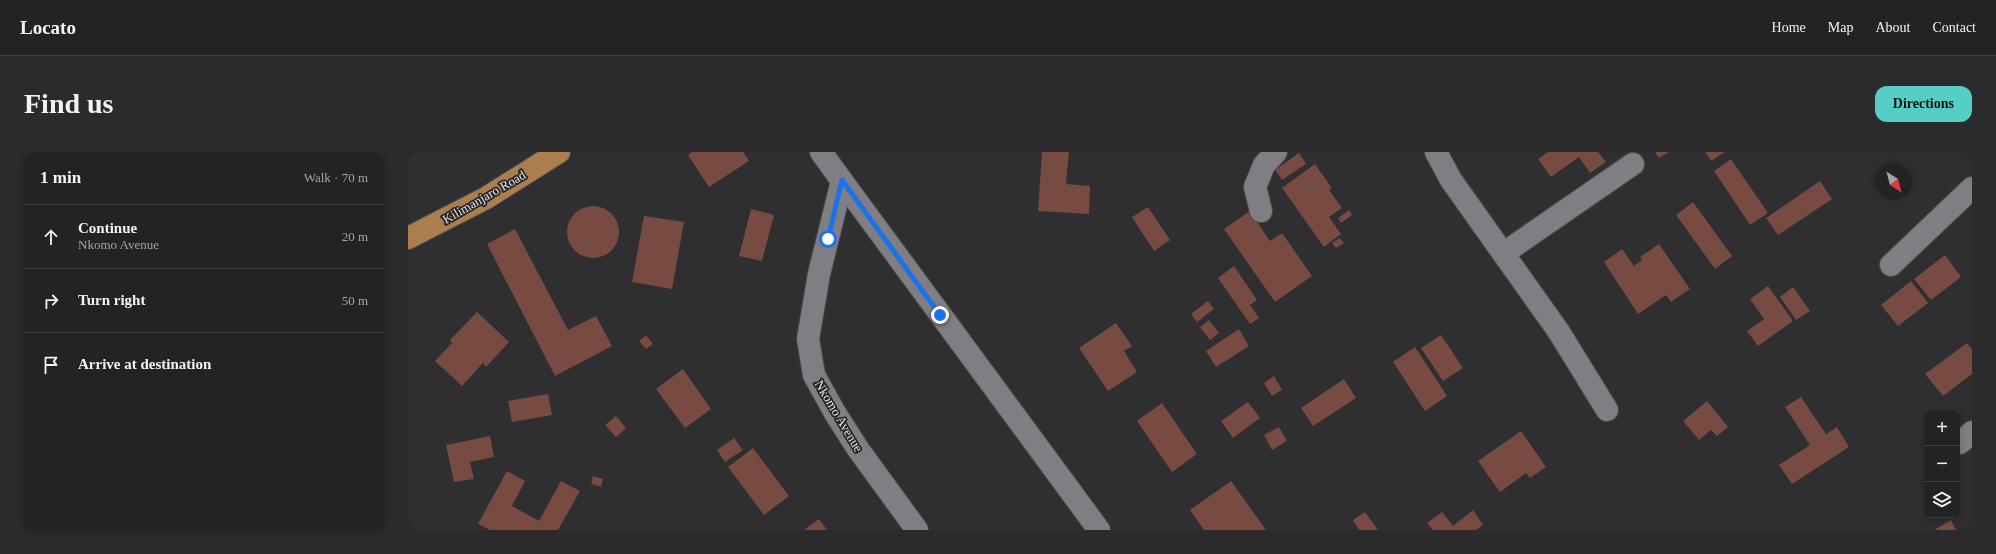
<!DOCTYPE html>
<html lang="en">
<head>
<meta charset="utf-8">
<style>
	body { margin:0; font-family:Georgia,serif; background:#2b2a2d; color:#f1f3f6 }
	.controls { position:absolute; right:12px; bottom:12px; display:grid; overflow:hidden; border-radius:8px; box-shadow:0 2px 6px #0003 }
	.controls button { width:36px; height:36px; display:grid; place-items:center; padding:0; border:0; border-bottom:1px solid #403f42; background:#232225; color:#f1f3f6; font:20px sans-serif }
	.compass { position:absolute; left:1468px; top:12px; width:36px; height:36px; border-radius:50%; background:#232225; box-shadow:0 2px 6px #0003; rotate:144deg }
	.stop { position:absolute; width:12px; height:12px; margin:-9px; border:3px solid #1a73e8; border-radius:50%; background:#fff }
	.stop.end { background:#1a73e8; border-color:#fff; box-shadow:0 1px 4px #0008 }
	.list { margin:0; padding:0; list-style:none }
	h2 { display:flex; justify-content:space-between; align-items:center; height:52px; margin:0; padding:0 16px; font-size:17px }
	h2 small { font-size:13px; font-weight:400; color:#a3a4a7 }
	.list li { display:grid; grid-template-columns:26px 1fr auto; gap:12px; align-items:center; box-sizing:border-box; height:64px; padding:0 16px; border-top:1px solid #403f42 }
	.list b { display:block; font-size:15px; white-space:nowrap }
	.list p { margin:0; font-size:13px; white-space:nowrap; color:#a3a4a7 }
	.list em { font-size:13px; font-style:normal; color:#a3a4a7 }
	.icon { flex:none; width:22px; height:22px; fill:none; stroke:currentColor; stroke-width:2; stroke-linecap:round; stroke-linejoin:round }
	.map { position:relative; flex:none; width:1564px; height:378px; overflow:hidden; border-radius:12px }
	header { display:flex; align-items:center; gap:24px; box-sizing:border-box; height:56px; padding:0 20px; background:#232225; border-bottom:1px solid #403f42 }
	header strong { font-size:19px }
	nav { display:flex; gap:22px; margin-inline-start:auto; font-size:14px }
	.intro { display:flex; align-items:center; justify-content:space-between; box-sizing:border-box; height:96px; padding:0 24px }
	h1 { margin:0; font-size:28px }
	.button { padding:10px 18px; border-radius:12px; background:#55cec5; color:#111; font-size:14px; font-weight:700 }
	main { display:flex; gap:24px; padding:0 24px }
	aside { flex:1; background:#232225; border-radius:12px; box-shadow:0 2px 6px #0003 }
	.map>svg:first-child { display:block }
</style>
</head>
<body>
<header>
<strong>Locato</strong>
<nav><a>Home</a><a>Map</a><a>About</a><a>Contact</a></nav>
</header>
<div class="intro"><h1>Find us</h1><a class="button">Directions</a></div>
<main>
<aside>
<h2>1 min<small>Walk · 70 m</small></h2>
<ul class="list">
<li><svg class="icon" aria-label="ahead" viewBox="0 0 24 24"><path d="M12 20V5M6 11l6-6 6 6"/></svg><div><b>Continue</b><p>Nkomo Avenue</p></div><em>20 m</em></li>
<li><svg class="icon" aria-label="right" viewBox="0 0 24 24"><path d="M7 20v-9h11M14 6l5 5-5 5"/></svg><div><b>Turn right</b></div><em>50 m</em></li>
<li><svg class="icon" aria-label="arrive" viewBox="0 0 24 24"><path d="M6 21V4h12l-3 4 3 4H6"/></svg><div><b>Arrive at destination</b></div></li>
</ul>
</aside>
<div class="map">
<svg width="1564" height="378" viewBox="0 0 1564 378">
	<rect width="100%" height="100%" fill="#2f2e31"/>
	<g fill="#774a42">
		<polygon points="284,0 335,0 341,9 301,35 280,3"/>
		<polygon points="634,0 661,0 658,32 682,34 681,62 630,59"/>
		<polygon points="1140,0 1190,0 1198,10 1182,21 1171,5 1143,25 1130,7"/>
		<polygon points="1247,0 1261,0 1251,6"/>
		<polygon points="1297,0 1317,0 1303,9"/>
		<polygon points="891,1 898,12 874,28 867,18"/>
		<polygon points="1323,7 1360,61 1342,73 1306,19"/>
		<polygon points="907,12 924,36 921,38 934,56 921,65 933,82 916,95 874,36"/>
		<polygon points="1412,29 1424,47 1370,83 1358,66"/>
		<polygon points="1285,50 1324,104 1307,117 1268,63"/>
		<circle cx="185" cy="80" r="26"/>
		<polygon points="740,55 762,88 746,99 724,65"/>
		<polygon points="343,57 366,63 354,109 331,104"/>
		<polygon points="941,58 944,63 933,71 930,66"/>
		<polygon points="842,59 862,89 874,81 904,124 867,150 816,77"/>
		<polygon points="236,64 276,70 264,137 224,130"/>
		<polygon points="107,77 160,178 188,164 204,194 147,224 79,92"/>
		<polygon points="932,86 936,91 928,96 924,91"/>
		<polygon points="1251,92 1282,137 1263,150 1258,143 1230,162 1196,110 1214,97 1226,114 1234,108 1232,105"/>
		<polygon points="1537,103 1553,125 1523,148 1506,127"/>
		<polygon points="826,114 849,148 842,153 851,166 842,172 810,126"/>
		<polygon points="1503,129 1520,151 1490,174 1473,153"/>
		<polygon points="1360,134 1385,169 1350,194 1339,179 1356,167 1342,147"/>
		<polygon points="1385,135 1402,159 1388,168 1372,145"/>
		<polygon points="800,149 806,157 789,170 783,162"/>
		<polygon points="69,160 101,190 78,215 75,211 54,234 27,209 44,191 42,188"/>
		<polygon points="801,168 811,181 802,188 792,175"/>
		<polygon points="708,171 724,194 716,199 729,220 700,239 671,196"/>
		<polygon points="831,177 841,194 808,215 798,199"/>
		<polygon points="238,183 245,192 238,197 231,189"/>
		<polygon points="1033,183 1055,216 1035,229 1013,196"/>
		<polygon points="1559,191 1564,197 1564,222 1535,244 1517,222"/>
		<polygon points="1007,195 1039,244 1017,259 985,210"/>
		<polygon points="275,217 303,257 277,276 248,237"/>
		<polygon points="866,224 874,238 864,244 856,231"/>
		<polygon points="936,227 948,246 905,274 893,256"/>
		<polygon points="140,242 144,263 104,270 100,249"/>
		<polygon points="1393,245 1418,282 1429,275 1441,295 1384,332 1371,313 1402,293 1377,255"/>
		<polygon points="1299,249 1320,275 1309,284 1303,278 1291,288 1275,269"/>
		<polygon points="840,250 852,266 825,286 813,269"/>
		<polygon points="754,251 789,302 764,320 729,269"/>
		<polygon points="208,264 218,276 208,285 197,273"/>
		<polygon points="871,275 879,289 864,298 856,283"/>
		<polygon points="1113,279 1138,315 1122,326 1118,321 1092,340 1070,309"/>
		<polygon points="82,284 86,305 62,310 66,327 46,330 38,293"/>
		<polygon points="326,286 335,298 317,310 309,298"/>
		<polygon points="345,296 381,344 356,363 320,315"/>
		<polygon points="99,319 117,329 104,354 131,369 153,329 172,339 150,378 82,378 70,372"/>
		<polygon points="185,324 195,327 193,335 183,332"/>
		<polygon points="823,329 858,378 796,378 782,358"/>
		<polygon points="1065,358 1075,373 1068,378 1025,378 1019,371 1034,360 1045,374"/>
		<polygon points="957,360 970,378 951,378 945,368"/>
		<polygon points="411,367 419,378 396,378"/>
		<polygon points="1543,368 1548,378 1526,378"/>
	</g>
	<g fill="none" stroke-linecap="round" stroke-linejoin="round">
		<defs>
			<g id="minor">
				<polyline points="413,0 434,29 411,122 400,187 406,223 427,261 450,297 509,378"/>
				<polyline points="1028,0 1043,28 1151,180 1199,258"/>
				<polyline points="434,29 691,378"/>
				<polyline points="853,59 847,35 856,13 868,0"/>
				<polyline points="1096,101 1225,12"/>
				<polyline points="1483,113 1564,36"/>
				<polyline points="1552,291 1564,280"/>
			</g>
			<polyline id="major" points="0,86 78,46 151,0"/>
		</defs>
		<use href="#minor" stroke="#4d4c4f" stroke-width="24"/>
		<use href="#major" stroke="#4d4c4f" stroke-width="24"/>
		<use href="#minor" stroke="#807e82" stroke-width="22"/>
		<use href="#major" stroke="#ad7e4d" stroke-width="22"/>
	</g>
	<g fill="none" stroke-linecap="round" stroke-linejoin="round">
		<polyline stroke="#1a73e8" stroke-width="5" points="420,87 434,28 532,163"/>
	</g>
	<g text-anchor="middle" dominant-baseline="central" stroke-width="3.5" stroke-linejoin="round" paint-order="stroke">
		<g font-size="13" fill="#e7e7e9" stroke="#252427">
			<text transform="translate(76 45) rotate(-30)">Kilimanjaro Road</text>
			<text transform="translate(431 264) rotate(59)">Nkomo Avenue</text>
		</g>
	</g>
</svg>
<div class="controls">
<button>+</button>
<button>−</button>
<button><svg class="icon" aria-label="layers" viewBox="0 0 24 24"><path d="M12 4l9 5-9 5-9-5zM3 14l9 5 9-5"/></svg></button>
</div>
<svg class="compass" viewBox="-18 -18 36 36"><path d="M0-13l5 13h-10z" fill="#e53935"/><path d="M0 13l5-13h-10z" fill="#a3a4a7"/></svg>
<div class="stop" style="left:420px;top:87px"></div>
<div class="stop end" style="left:532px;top:163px"></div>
</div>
</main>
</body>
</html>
